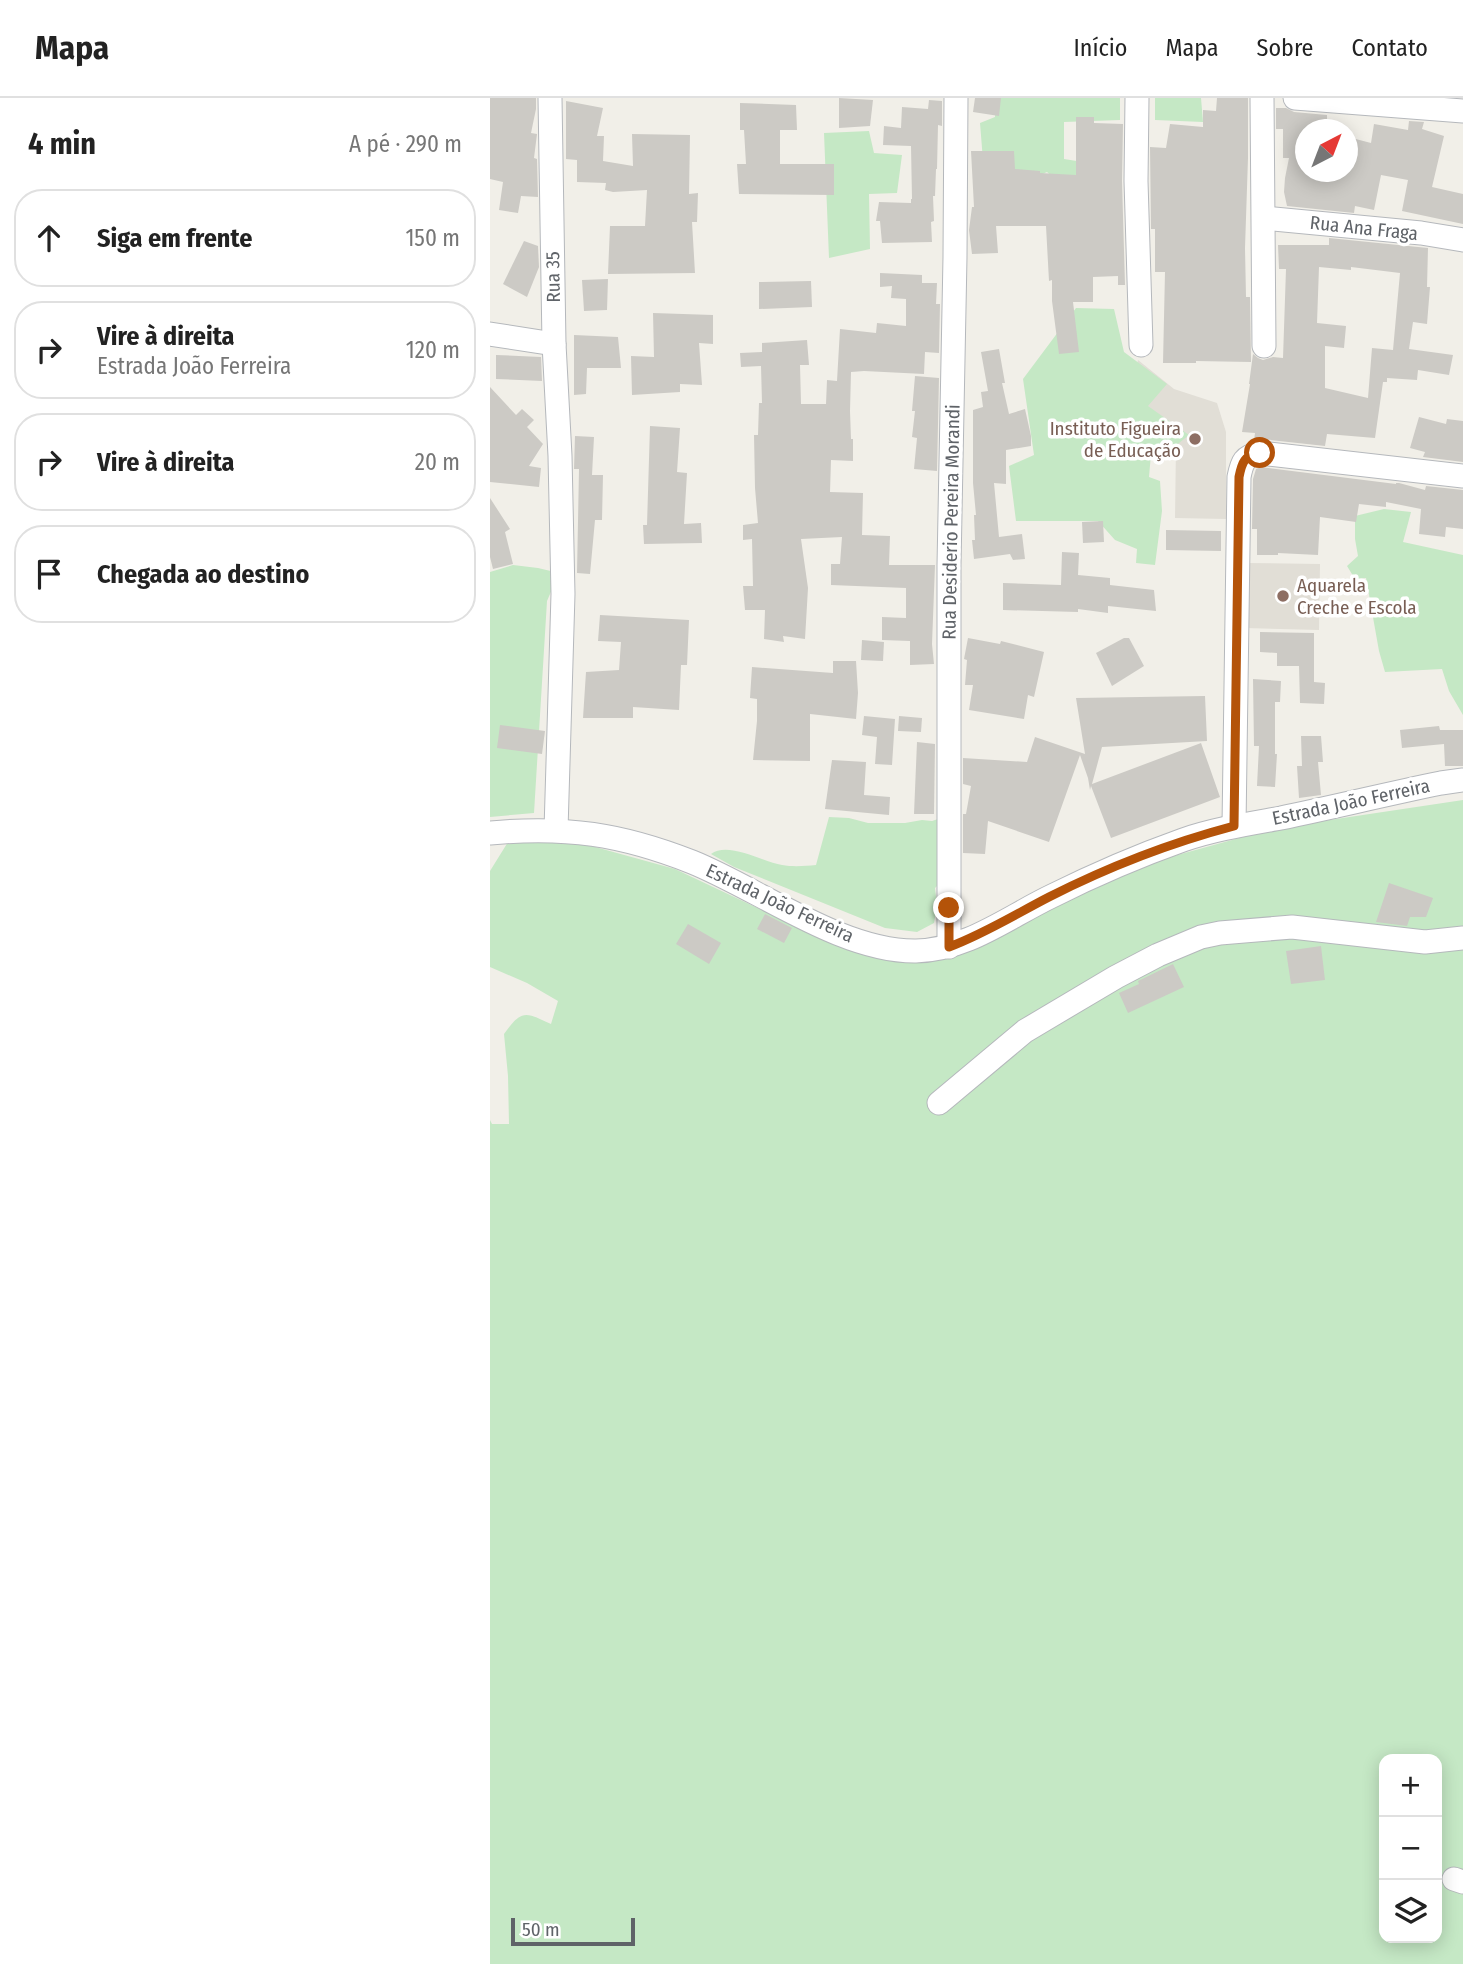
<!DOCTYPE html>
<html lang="pt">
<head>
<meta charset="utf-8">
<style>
	body { margin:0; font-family:"Fira Sans Condensed",sans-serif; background:#f2f2f2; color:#222 }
	.controls { position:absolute; right:21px; bottom:21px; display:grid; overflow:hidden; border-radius:14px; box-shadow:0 4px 18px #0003 }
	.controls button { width:63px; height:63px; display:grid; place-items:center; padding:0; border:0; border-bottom:2px solid #e0e0e0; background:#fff; color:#222; font:35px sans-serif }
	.compass { position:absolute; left:805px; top:21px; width:63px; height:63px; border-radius:50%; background:#fff; box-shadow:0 4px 18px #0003; rotate:42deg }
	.scale { position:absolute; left:21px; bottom:18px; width:124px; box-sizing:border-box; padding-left:7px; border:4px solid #5f6368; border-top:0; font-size:19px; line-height:24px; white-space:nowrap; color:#5f6368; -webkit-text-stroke:5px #fff; paint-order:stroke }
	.stop { position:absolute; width:21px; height:21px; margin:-16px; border:5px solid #b45309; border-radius:50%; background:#fff }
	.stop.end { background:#b45309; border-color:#fff; box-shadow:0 2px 7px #0008 }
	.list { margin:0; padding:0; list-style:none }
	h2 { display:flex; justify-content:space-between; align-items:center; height:91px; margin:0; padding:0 28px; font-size:30px }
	h2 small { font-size:23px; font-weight:400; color:#767676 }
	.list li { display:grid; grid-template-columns:46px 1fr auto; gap:21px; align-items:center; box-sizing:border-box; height:98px; margin:0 14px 14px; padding:0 14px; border:2px solid #e0e0e0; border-radius:28px }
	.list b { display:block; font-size:26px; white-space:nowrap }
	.list p { margin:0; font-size:23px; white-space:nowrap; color:#767676 }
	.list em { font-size:23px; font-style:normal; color:#767676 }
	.icon { flex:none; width:38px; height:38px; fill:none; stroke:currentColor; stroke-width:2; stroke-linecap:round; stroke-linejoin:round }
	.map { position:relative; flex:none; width:973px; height:1866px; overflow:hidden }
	header { display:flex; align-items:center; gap:42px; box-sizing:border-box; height:98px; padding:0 35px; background:#fff; border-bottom:2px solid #e0e0e0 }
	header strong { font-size:33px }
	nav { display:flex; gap:38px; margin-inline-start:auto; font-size:24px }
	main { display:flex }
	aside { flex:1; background:#fff }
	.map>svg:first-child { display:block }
</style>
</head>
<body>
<header>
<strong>Mapa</strong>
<nav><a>Início</a><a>Mapa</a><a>Sobre</a><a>Contato</a></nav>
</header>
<main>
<aside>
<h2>4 min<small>A pé · 290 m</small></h2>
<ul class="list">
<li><svg class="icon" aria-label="ahead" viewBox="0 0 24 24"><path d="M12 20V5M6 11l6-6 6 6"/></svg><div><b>Siga em frente</b></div><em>150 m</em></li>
<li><svg class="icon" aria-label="right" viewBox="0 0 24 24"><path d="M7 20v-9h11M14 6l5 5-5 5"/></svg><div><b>Vire à direita</b><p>Estrada João Ferreira</p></div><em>120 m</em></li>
<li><svg class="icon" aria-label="right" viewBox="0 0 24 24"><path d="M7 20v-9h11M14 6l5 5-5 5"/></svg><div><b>Vire à direita</b></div><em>20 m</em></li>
<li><svg class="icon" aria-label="arrive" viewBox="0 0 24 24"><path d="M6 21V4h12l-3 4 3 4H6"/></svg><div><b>Chegada ao destino</b></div></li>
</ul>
</aside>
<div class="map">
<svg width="973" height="1866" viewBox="0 0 973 1866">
	<rect width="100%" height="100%" fill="#f1efe8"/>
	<g fill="#e1ded6">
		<polygon points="648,262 684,291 727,305 736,334 736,421 685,420 686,347 635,319"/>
		<polygon points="756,465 830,466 829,532 755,530"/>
	</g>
	<g fill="#c5e8c5" fill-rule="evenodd">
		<polygon points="505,0 630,0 630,22 574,24 574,61 612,67 572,88 557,74 537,83 494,75 490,25 505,19"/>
		<polygon points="665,0 711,0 713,24 665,22"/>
		<polygon points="379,33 384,55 412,57 407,95 379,96 380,151 339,160 334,35"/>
		<polygon points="586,210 624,211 634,254 677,286 658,308 699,337 679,353 661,356 659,379 670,383 672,413 665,467 646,465 647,451 625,442 608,423 526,423 519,368 544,357 533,281"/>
		<polygon points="894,411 921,414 913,444 973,457 973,617 959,593 952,571 895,574 889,553 876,480 865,481 857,468 868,458 865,441 865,418"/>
		<polygon points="23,467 48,470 69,475 57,503 44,715 0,719 0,474"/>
		<path d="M973,702V1866H0V1022L2,1026H19L18,978L14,936C32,911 35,914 61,926L68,903L37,885L0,869V773L18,744L62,740L98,747L185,771L291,821L417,863L640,770L786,730ZM894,1661H947V1840H894Z"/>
		<path d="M339,719L359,720L378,725H415L432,722L442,723L451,720V784L445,790L447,807L444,825L427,834L395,830L244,769L221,756C238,743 273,764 292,767C303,769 315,768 326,767Z"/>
	</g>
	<g fill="#cccac5" fill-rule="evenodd">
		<polygon points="0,0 46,0 46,11 41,35 47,36 44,60 47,61 48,99 31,98 28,115 9,112 13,84 0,81"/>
		<polygon points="349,0 383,2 380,28 349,30"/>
		<polygon points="485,0 511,0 509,18 483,14"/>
		<polygon points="727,0 758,0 758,60 755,150 756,199 760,199 761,264 706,263 706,265 673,265 675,174 665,174 665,131 661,131 660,49 676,50 680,26 713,29 713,12 726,13"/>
		<polygon points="439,2 452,3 452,28 448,27 447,71 446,71 445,98 443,98 444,123 441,124 442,144 392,145 390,123 386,123 389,104 421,105 421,101 422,101 421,48 393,47 394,28 411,30 412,9 438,11"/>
		<polygon points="76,3 113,10 107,38 114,38 113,63 143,68 142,36 200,37 199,96 208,95 207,124 202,124 205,175 118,176 120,128 155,128 157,92 123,94 115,92 116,85 87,84 87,62 76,61"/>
		<polygon points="250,5 306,7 307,32 290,32 290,66 344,66 344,97 249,96 247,66 256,66 254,32 250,32"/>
		<polygon points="786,10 796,10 804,14 837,17 837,32 816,32 816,74 858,74 858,39 881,45 884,26 918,32 919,23 934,24 932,31 954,38 942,89 973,96 973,126 912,113 918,82 891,77 884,112 865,108 864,115 797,108 794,94 795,80 799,60 793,60 793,31 786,31"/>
		<polygon points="586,19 604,19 604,25 633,26 632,83 635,187 628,187 628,178 603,179 603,204 583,204 589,254 569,256 562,203 562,182 559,183 556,128 506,128 508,155 482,156 479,132 482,109 484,109 481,53 524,53 525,71 550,73 550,75 586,77"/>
		<path d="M839,140L938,150L937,189H940L937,226L923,224L919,251L963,257L959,277L928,272L927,282L897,280V284H893L885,340L837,336L835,348L772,341L764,342L765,335L752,334L760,286H759L763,256L768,260L773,262L783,259L793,260L796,171H789L788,147H839ZM829,169L861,172V169L910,175L903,252L882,250L878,300L835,290V248L854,250L856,228L827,225Z"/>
		<polygon points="34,143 48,148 49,169 37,199 13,186"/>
		<polygon points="390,175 432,177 432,185 447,185 446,206 450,206 449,255 435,254 434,276 374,273 361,274 360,313 361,341 363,341 363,363 341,362 340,394 373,395 372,437 400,438 399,467 445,467 442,546 444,566 420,567 420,543 392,542 392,519 416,520 416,490 341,487 341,466 350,466 352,439 311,441 318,490 315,541 293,538 294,544 274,541 275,512 255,512 253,488 263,488 262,441 253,442 253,427 268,425 265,390 264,337 268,337 269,305 272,305 271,268 251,269 250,255 272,254 272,245 317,242 319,267 310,267 311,306 336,306 337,282 347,283 350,231 386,235 387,225 416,228 416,201 401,200 402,188 390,189"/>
		<polygon points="118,181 117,212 94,213 92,182"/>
		<polygon points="321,183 322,209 269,211 269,184"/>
		<polygon points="163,215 223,217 223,246 209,245 212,287 190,286 190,294 142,297 141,258 164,259"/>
		<polygon points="84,237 128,239 131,270 97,270 96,296 84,297"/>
		<polygon points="509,251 515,285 512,285 519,316 535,311 541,338 541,348 516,352 516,386 504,385 509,439 532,436 535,461 523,462 520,456 484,461 482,442 485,442 484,417 486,417 483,385 483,312 493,309 491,294 498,293 491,254"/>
		<polygon points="6,257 51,259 52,283 6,281"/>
		<polygon points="425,278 449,280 447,373 424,371 427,340 422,339 425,313 422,313"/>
		<polygon points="0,289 26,317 32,311 44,322 37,329 53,346 39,368 51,370 49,389 0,384"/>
		<polygon points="929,319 956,326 957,321 973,323 973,364 933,359 935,354 920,350"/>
		<polygon points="160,328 190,330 187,374 197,375 194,426 211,425 212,445 154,446 153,427 157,427"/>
		<polygon points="85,338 104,339 102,377 113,377 112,422 105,422 100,476 87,475 89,371 84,371"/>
		<polygon points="771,369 906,386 906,385 909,385 935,392 936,388 973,392 973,431 956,429 955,439 929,436 931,411 896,404 896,409 869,406 866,424 830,419 828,457 788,455 788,457 767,457 767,431 762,431 763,381 766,371"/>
		<polygon points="0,400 20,431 15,434 23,466 3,471 0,459"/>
		<polygon points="613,423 614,444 593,445 592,424"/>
		<polygon points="676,432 731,433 731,453 676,452"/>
		<polygon points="572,454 589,455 588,477 620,480 620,487 664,492 666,513 618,508 618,515 588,511 588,514 513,512 513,485 571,487"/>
		<polygon points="110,517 199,522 197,567 191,567 189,612 143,609 143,620 93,620 96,574 129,572 131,544 108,543"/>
		<polygon points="770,534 824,535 824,584 835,585 834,606 810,605 809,568 787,568 787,555 770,554"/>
		<polygon points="478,540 510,546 511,543 554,554 544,599 538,597 534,621 479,612 483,587 475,587 477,562 474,561"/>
		<polygon points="634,540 639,540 654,568 622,588 606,555"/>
		<polygon points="372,542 394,544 393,563 371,562"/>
		<polygon points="343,563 366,563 368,595 366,621 320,616 320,663 263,662 267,623 267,601 260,600 262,569 343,575"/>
		<polygon points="763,581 791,583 790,604 785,604 785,656 787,656 785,689 767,688 769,648 764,648"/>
		<polygon points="715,598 717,643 612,649 602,686 711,645 730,699 621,740 601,688 600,692 598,680 590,657 559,744 498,723 495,756 473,755 473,716 476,716 481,688 473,686 473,660 537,664 545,639 595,656 586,600"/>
		<polygon points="374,618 405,621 402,667 385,666 387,639 372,637"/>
		<polygon points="409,618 432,620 431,634 408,633"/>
		<polygon points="10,627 55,633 52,656 7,650"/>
		<polygon points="949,628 950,632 973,632 973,668 955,668 954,646 912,650 910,632"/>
		<polygon points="811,638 831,638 833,664 828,664 831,697 809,700 807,668 812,668"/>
		<polygon points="427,644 445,646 444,716 424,716"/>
		<polygon points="342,662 376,664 374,697 400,699 399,717 335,711"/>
		<polygon points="899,785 943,800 936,819 920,819 917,828 886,824"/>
		<polygon points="275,816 302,830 294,845 267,831"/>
		<polygon points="198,826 231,845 219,866 186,846"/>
		<polygon points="831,848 835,882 801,886 796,853"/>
		<polygon points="683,866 694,889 638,915 629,895 649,886 648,883"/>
	</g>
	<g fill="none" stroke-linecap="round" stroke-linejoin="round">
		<defs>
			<g id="minor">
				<polyline points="60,0 64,246 70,358 73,496 66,732"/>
				<polyline points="647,0 646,83 651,247"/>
				<polyline points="772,0 774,248"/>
				<polyline points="805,0 973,13"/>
				<polyline points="774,120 931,135 973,142"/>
				<polyline points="0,236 64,246"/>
				<path d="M744,728L749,379C752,364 754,358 770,355L973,378"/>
				<path d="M0,735C76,728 131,736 202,764C269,791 352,854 426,853C477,852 518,819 562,798C604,777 648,758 693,742C725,731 758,726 791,720C844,709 897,696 951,685L973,682"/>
				<polyline points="459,849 459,467 465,159 466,0"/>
				<polyline points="449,1005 535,933 626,879 668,857 711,839 730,835 802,829 935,844 973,840"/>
				<polyline points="964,1781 973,1784"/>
			</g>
		</defs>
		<use href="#minor" stroke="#b5b8bc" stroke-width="25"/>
		<use href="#minor" stroke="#fff" stroke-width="23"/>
	</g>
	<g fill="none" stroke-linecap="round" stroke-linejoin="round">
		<path stroke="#b45309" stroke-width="9" d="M459,810V849C494,836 526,816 559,799C618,769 680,745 744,728L749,379C752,364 754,358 770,355"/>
	</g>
	<g fill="#8d6e63" stroke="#fff" stroke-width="2.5">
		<circle cx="705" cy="341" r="7"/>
		<circle cx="793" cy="498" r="7"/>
	</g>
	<g text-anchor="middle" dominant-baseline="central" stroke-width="7" stroke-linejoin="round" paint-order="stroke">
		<g font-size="19" fill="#5f6368" stroke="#fff">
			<text transform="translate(874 130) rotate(6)">Rua Ana Fraga</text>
			<text transform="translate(63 179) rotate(-91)">Rua 35</text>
			<text transform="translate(461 424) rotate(-89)">Rua Desiderio Pereira Morandi</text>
			<text transform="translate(861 704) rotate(-12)">Estrada João Ferreira</text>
			<text transform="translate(290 805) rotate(25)">Estrada João Ferreira</text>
		</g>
		<g font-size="19" fill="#785e54" stroke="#fff" text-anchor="end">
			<text x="691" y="330">Instituto Figueira<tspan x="691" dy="22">de Educação</tspan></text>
			<text x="807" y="487" text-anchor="start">Aquarela<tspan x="807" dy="22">Creche e Escola</tspan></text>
		</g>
	</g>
</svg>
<div class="controls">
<button>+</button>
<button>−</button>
<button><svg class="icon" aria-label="layers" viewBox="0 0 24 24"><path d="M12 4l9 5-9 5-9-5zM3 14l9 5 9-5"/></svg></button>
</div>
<svg class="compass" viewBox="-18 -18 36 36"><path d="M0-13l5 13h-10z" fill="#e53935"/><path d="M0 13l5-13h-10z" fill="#767676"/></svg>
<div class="scale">50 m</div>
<div class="stop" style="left:770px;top:355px"></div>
<div class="stop end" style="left:459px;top:810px"></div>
</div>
</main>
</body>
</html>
